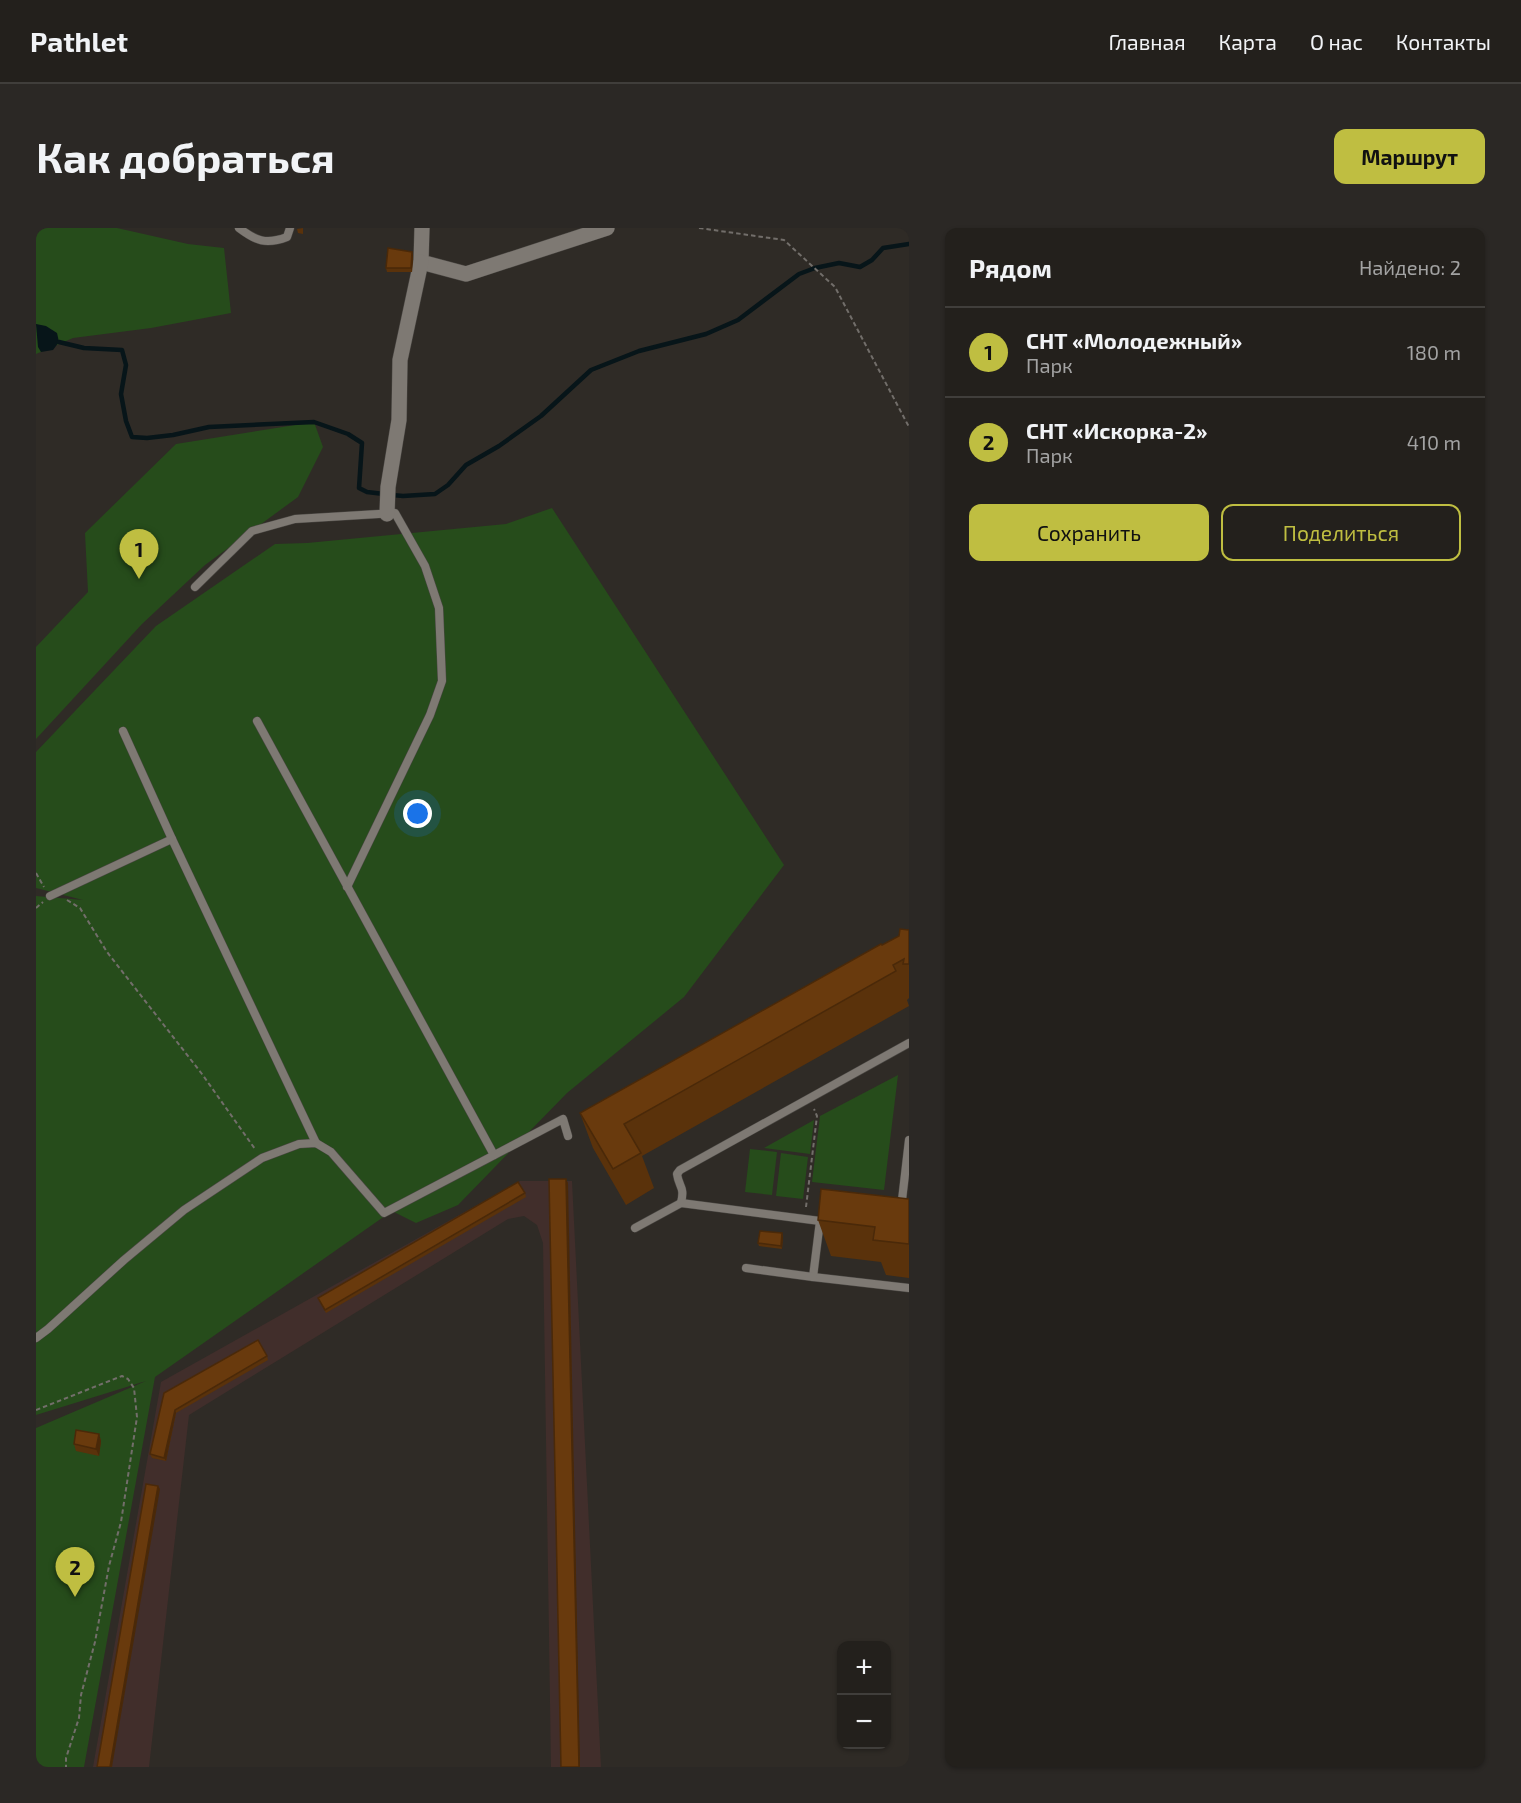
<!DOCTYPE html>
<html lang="ru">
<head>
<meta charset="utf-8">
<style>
	body { margin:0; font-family:"Exo 2",sans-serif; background:#2b2825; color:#f1f3f6 }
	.controls { position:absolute; right:18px; bottom:18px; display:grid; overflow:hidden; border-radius:12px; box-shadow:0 2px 4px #0004 }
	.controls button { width:54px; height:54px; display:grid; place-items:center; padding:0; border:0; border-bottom:2px solid #403e3b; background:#23201c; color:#f1f3f6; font:30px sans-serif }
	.you { position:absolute; left:382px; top:586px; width:21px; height:21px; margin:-15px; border:4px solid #fff; border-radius:50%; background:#1a73e8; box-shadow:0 0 0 9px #1a73e833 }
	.badge { display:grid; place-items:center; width:39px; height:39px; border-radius:50%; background:#bfbe41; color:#111; font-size:20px; font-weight:700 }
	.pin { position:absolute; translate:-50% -50px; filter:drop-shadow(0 2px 3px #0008) }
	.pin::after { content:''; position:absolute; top:32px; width:21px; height:18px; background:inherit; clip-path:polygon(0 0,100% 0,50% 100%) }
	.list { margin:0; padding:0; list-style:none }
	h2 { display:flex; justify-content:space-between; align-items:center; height:78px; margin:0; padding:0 24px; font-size:26px }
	h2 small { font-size:20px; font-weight:400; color:#a3a3a3 }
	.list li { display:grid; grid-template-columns:39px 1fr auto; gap:18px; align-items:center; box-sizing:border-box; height:90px; padding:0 24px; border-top:2px solid #403e3b }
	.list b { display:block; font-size:22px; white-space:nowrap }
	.list p { margin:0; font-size:20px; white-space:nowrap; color:#a3a3a3 }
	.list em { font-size:20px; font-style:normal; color:#a3a3a3 }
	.actions { display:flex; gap:12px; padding:18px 24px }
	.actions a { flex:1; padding:14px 0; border:2px solid #bfbe41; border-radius:12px; text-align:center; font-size:21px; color:#bfbe41 }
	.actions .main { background:#bfbe41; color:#111 }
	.map { position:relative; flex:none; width:873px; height:1539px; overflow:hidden; border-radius:12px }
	header { display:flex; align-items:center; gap:36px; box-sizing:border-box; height:84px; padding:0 30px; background:#23201c; border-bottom:2px solid #403e3b }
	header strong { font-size:28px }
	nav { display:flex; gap:33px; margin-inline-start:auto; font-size:21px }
	.intro { display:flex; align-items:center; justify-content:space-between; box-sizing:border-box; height:144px; padding:0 36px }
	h1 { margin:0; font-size:42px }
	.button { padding:15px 27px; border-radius:12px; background:#bfbe41; color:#111; font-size:21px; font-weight:700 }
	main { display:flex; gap:36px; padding:0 36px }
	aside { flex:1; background:#23201c; border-radius:12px; box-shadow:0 2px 4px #0004 }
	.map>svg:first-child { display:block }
</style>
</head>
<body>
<header>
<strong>Pathlet</strong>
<nav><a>Главная</a><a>Карта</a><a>О нас</a><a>Контакты</a></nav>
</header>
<div class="intro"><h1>Как добраться</h1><a class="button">Маршрут</a></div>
<main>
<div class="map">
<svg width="873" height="1539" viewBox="0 0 873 1539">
	<rect width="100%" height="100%" fill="#2f2b26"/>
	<polygon fill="#412e2b" points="484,953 536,953 565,1539 515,1539 507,1015 501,997 488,988 472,991 153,1187 113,1539 57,1539 125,1154"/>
	<g fill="#264c1b">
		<polygon points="0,0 81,0 152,16 188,20 195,85 115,100 37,110 0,126"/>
		<polygon points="278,194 287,219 262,269 169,337 106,396 0,511 0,419 52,364 49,305 140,216"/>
		<polygon points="516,280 748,637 648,769 531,865 422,977 380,995 356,983 119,1149 48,1539 0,1539 0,1200 110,1153 0,1187 0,668 47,672 0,660 0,524 120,398 239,316 271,315 470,296"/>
		<polygon points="862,847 848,962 776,954 784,888"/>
		<polygon points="778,892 774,926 728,920"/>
		<polygon points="714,921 741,924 736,967 709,964"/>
		<polygon points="745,925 772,929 767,971 740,968"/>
	</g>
	<polygon fill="#071519" points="0,96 10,98 21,105 23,114 17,122 5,124 2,119"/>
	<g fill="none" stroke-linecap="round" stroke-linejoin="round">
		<g stroke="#071519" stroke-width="4.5">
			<polyline points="23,114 48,120 86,122 90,137 85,166 90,193 96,209 111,210 137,207 173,199 278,194 312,206 326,215 323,260 331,264 348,266"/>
			<polyline points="356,267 367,268 399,266 412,257 430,237 463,218 505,188 555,142 603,123 670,106 702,92 763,46 779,40 803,35 824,39 836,32 847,20 873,16"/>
		</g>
		<defs>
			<g id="service">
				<path d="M203,0C220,13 230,17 251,9L254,0"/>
				<polyline points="159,359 216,303 259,291 359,285 389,338 403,380 406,453 394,487 311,659"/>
				<polyline points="221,493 458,927"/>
				<polyline points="87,503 136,611 280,915"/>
				<polyline points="14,668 136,611"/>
				<path d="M645,975C649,958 643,960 641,946L644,942L873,815"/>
				<polyline points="862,977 866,972 873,912"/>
				<polyline points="599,1000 645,975 784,993 777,1049 873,1060"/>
				<polyline points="710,1040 777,1049"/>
				<polyline points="0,1110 12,1101 88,1032 148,982 226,930 263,916 280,915 295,924 348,985 527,891 532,908"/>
			</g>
			<g id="minor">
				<polyline points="386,0 385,34 430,46 571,0"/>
				<polyline points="351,286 352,259 363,192 364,132 385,34"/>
			</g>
		</defs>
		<use href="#service" stroke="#4a4743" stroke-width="9"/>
		<use href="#minor" stroke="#4a4743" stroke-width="16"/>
		<g stroke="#726e6a" stroke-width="2" stroke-dasharray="4.5 3" stroke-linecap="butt">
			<polyline points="663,0 748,12 799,59 873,199"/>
			<polyline points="0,645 8,659"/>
			<polyline points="31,672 44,680 71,724 166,846 219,921"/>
			<polyline points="0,680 7,674"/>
			<polyline points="770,979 781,888 778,881"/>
			<polyline points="0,1182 86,1148 92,1151 98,1160 101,1189 85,1294 73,1338 59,1414 45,1467 43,1490 30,1530 30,1539"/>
		</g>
		<use href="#service" stroke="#7e7973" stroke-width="8"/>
		<use href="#minor" stroke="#7e7973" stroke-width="15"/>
	</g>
	<g fill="#5a320b">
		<polygon points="267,0 267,6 262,5 261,1"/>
		<polygon points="377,27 376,44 351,44 350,40"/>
		<polygon points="873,702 873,770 871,772 873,778 606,928 618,960 590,977 557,920 544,885 863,708"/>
		<polygon points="489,965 490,969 290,1085 284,1074 282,1070"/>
		<polygon points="873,971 873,1050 850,1047 845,1034 795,1028 782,992"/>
		<polygon points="746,1005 747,1009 746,1021 723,1018 722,1015"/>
		<polygon points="231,1128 232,1132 140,1185 130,1233 116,1230 114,1226 128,1165"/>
		<polygon points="63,1206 65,1213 63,1228 40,1223 38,1216"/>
	</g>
	<g fill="#4a2909">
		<polygon points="376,24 377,27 376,44 375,40"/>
		<polygon points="530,951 532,955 544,1539 543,1539"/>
		<polygon points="746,1005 747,1009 746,1021 745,1018"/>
		<polygon points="139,1182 140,1185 130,1233 128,1230"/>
		<polygon points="63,1206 65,1213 63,1228 60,1221"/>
		<polygon points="122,1258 124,1261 76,1539 74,1539"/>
	</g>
	<g fill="#693a0d" stroke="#4a2909" stroke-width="1.5">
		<polygon points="352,20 376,24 375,40 350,40"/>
		<polygon points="864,701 873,702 873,736 867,736 868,731 857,737 860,743 588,896 605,925 577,941 544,885 845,716 846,717 863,708"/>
		<polygon points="513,951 530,951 543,1539 525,1539"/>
		<polygon points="482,954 489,965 289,1082 282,1070"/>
		<polygon points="785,961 873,971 873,1016 837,1012 839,999 782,992"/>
		<polygon points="724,1003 746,1005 745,1018 722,1015"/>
		<polygon points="222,1112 231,1128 139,1182 128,1230 114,1226 128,1165"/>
		<polygon points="40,1202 63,1206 60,1221 38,1216"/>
		<polygon points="110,1256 122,1258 74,1539 61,1539"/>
	</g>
</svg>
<div class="controls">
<button>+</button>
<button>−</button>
</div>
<div class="you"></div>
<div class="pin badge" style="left:103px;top:351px">1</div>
<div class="pin badge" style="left:39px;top:1369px">2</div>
</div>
<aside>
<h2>Рядом<small>Найдено: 2</small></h2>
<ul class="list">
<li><span class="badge">1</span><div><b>СНТ «Молодежный»</b><p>Парк</p></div><em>180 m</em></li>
<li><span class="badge">2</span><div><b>СНТ «Искорка-2»</b><p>Парк</p></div><em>410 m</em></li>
</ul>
<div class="actions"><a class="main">Сохранить</a><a>Поделиться</a></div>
</aside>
</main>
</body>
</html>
